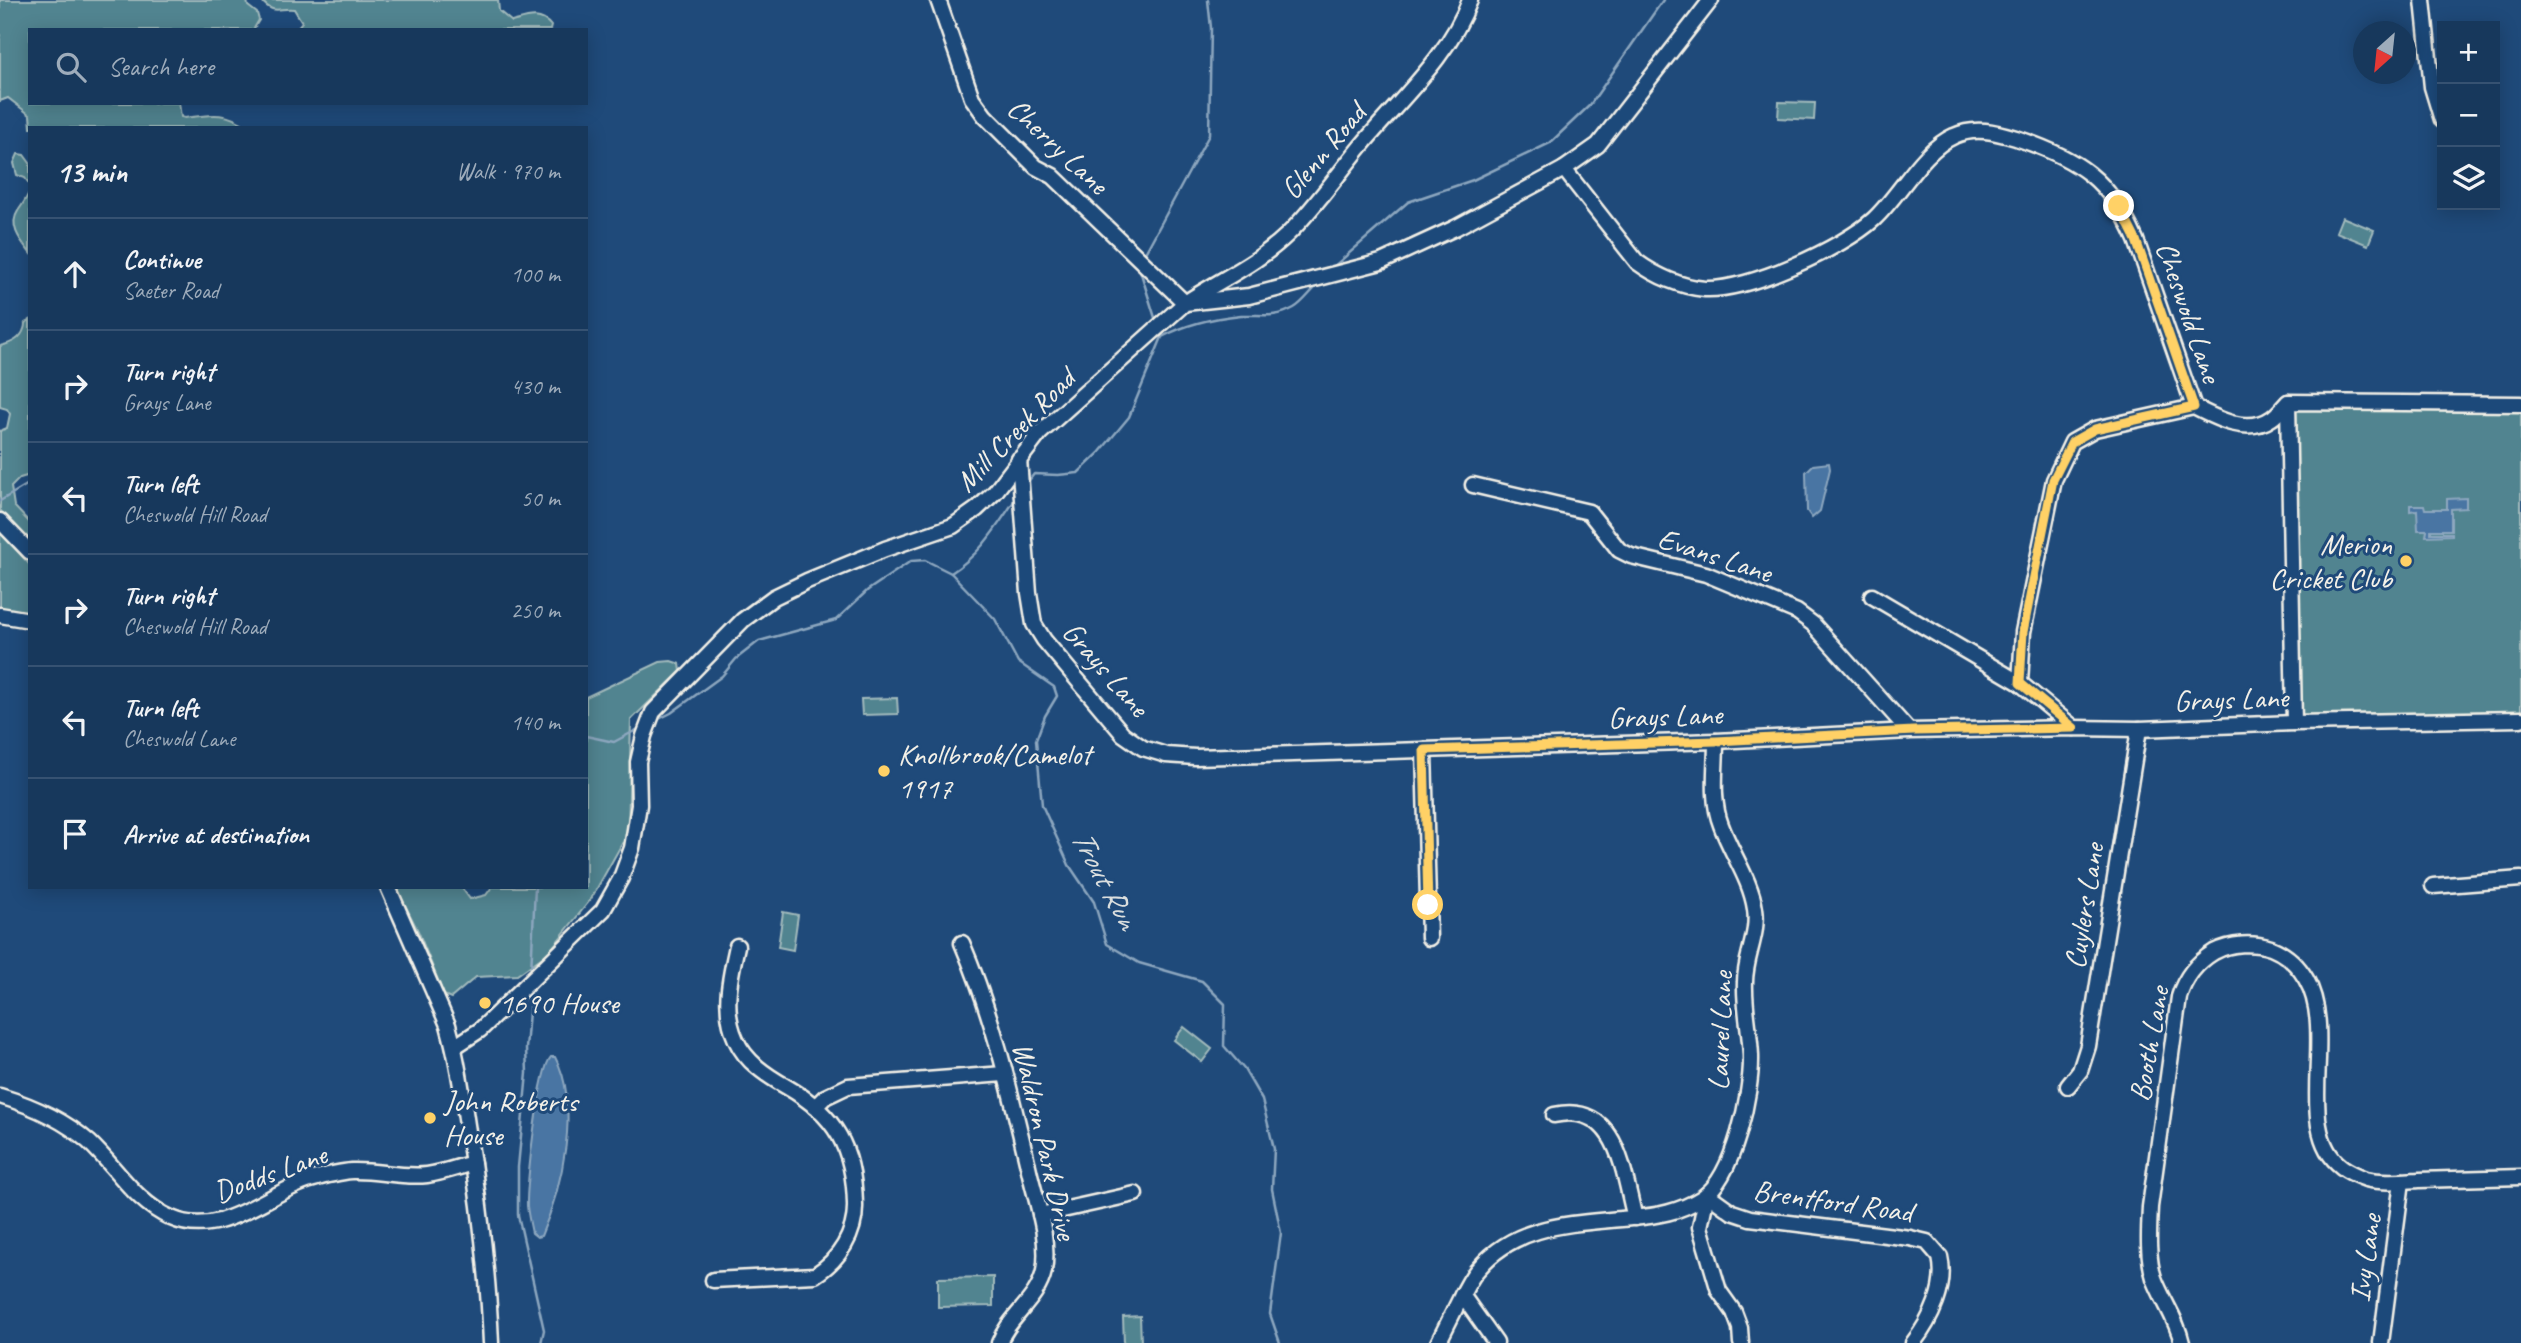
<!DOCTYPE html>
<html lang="en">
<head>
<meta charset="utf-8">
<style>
	body { margin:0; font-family:Caveat,sans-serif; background:#203f62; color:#f1f3f6 }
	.controls { position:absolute; right:21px; top:21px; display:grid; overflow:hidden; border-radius:0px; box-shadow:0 4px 18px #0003 }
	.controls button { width:63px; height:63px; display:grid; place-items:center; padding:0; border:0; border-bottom:2px solid #365272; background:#17385c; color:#f1f3f6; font:35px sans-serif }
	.compass { position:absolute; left:2353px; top:21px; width:63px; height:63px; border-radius:50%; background:#17385c; box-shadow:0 4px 18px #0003; rotate:207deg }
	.stop { position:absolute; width:21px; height:21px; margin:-16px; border:5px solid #ffd166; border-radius:50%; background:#fff }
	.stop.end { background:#ffd166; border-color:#fff; box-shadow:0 2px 7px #0008 }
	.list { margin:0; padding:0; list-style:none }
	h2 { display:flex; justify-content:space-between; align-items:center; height:91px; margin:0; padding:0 28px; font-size:30px }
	h2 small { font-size:23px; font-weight:400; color:#9eacbb }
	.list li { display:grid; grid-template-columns:46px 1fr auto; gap:21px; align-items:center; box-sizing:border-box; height:112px; padding:0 28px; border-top:2px solid #365272 }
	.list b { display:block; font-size:26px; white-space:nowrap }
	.list p { margin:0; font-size:23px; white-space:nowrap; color:#9eacbb }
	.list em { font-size:23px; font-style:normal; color:#9eacbb }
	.icon { flex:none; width:38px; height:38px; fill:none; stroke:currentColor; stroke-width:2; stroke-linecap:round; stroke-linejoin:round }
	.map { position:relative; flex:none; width:2521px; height:1343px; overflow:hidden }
	.search { position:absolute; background:#17385c; box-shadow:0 4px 18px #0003; left:28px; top:28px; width:560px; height:77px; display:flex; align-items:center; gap:18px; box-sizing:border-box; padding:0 24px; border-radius:0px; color:#9eacbb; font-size:26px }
	.panel { position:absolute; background:#17385c; box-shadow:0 4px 18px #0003; left:28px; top:126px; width:560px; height:763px; border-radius:0px }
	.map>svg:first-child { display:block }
</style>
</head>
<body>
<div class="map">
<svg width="2521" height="1343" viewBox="0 0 2521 1343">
	<rect width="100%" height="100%" fill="#1f4a7a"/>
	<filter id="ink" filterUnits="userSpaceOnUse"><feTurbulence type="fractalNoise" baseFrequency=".0143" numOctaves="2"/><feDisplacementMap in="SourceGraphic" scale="14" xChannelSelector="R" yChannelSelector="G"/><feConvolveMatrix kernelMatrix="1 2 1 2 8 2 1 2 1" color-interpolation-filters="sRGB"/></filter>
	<g filter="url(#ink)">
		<g fill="#518490" stroke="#a2babc" stroke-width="2">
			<path d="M0,0H247L248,6L257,13L259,20L253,30H30V103H179L181,117L185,118C212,114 227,111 249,128H31L30,115L8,98L0,101Z"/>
			<path d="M261,0H498L499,11L512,22C527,18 540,12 551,26L550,30H289L297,28L302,22L294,9C279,7 274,16 261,0Z"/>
			<polygon points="1779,102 1815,103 1814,120 1778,118"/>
			<polygon points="18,154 24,155 30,163 30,185 25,178 17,175 14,163"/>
			<path d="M30,190V253C21,241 8,226 18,211C23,204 27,198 30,190Z"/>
			<polygon points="2342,217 2374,230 2368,245 2336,232"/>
			<path d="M30,320V475L20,478L11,487L14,506L30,523V542L0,510V431L7,428L10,414L7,409L0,407V346C9,344 21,339 24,329C27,320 21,326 30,320Z"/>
			<polygon points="2288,402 2521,404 2521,718 2294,723"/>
			<polygon points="0,532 30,565 30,617 0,610"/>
			<polygon points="671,661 680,664 681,671 631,720 628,833 591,899 548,953 517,975 476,977 451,998 444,995 418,931 396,887 461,887 470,899 486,895 492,887 586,887 586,697 660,662"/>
			<polygon points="897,698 898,714 862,715 861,699"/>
			<polygon points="783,912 798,915 793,950 778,947"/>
			<polygon points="1184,1027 1212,1049 1202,1062 1174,1040"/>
			<polygon points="993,1277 993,1306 938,1307 938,1278"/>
			<polygon points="1140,1316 1141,1343 1124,1343 1123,1317"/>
		</g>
		<g fill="#4875a3" stroke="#8da7bf" stroke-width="2">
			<polygon points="1829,463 1830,469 1820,511 1812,518 1807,511 1806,472 1813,465"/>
			<polygon points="2466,498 2466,508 2451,509 2451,530 2431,530 2431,533 2452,533 2452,535 2426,536 2427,530 2418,530 2417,510 2410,511 2410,505 2424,505 2425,509 2447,509 2447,499"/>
			<path d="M551,1057H555C581,1105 562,1188 541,1236L537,1237L532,1233C530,1224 528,1215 527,1206C526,1185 539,1069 551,1057Z"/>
		</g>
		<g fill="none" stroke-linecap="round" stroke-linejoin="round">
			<g stroke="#8da7bf" stroke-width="2.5">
				<polyline points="1144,255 1209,135 1211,28 1208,0"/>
				<polyline points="1139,267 1156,321"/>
				<polyline points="1331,269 1408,202 1473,180 1550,143 1590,105 1663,0"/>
				<path d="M1027,483L1034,474L1058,475L1078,473L1099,453L1129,417L1162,337C1186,324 1213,318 1241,315C1261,314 1274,319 1294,308C1303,303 1310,292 1318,285"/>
				<polyline points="0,501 30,483"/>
				<path d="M951,573C983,552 996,527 1017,497"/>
				<polyline points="657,720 671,713 722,676 736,659 759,641 836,620 868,590 911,561 925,560 951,573 995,619 1018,662 1054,687 1057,696 1045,716 1036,740 1042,805 1069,865 1094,902 1107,944 1139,963 1202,981 1225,1004 1224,1046 1244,1069 1262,1100 1274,1149 1272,1189 1281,1233 1270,1314 1280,1343"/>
				<polyline points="586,736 614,742 642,727"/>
				<polyline points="531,973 535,887"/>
				<polyline points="531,986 526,1049 527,1073 518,1167 518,1215 544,1330 541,1343"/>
			</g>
			<defs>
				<g id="minor">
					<path d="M938,0L972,98L985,116L1036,167L1053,176L1185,303C1218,281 1258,263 1287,235C1314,209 1338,174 1362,145C1400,99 1449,57 1470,0"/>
					<polyline points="2423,0 2432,87 2442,120"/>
					<path d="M1564,169L1637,262C1656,276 1681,287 1705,289C1748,291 1843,248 1874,219C1900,195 1922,150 1954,136C1975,126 1996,132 2016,138C2077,158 2110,179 2136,240L2194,407C2217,419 2248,435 2272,418C2278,414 2283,407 2288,402L2521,404"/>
					<polyline points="2288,402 2294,723"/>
					<polyline points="1019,459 1029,593 1034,624 1044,640 1123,734 1143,748 1166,755 1195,757 1716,741 1909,731 2074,728 2139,729 2294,723 2521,719"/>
					<polyline points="1473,485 1589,512 1619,550 1631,556 1706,574 1797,612 1813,624 1909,731"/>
					<polyline points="0,521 30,552"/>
					<polyline points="1872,596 2020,683"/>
					<polyline points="0,615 30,620"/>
					<polyline points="2074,728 2020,683 2023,632 2054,480 2072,442 2095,429 2194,407"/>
					<polyline points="1424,750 1429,938"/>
					<polyline points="2433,886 2521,879"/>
					<path d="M388,887L448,1025C457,1057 462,1091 467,1125C479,1197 488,1270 491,1343"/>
					<path d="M962,943C993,1015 1011,1094 1029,1170C1036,1201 1050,1238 1044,1271C1038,1300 1009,1316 999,1343"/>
					<polyline points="454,1047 480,1030 603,910 621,878 632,848 639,805 638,762 644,736 653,712 743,620 774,597 807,581 885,549 953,526 977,509 995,492 1040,433 1185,303 1249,296 1381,262 1455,228 1564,169 1598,145 1711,0"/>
					<polyline points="2068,1086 2080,1071 2088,1046 2139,729"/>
					<path d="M0,1096C33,1106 63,1119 89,1142C117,1168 135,1202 171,1218C221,1240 265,1194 310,1180C324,1176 338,1172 352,1171C377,1170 402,1178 427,1175C442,1173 458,1167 473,1163"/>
					<polyline points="815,1107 825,1097 848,1086 1004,1074"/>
					<path d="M1554,1115C1619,1101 1623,1174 1635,1218"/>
					<path d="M1707,1194L1732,1212L1750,1218L1910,1238L1927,1242L1940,1257C1947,1287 1931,1320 1913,1343"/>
					<polyline points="1707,1194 1700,1227 1719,1291 1734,1312 1740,1328 1741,1343"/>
					<polyline points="1040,1215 1135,1194"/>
					<path d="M713,1280L815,1275C839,1260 856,1234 855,1204C854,1149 836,1115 787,1087C766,1075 746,1062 736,1040C722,1009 730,978 737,946"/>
					<polyline points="1438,1343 1462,1295"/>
					<path d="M1496,1343L1462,1295C1467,1286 1472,1275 1479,1268C1518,1222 1577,1224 1631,1218C1657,1216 1680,1212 1702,1198C1734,1177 1752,1093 1751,1056C1750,1031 1744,1007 1745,982C1745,957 1759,934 1755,909C1751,880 1731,853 1721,825C1711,800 1716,768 1716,741"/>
					<path d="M2182,1343C2177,1319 2162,1300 2154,1278C2147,1256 2149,1230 2150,1207L2179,997C2185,977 2196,963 2214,952C2231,943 2253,942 2271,948C2286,954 2298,965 2306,979C2338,1033 2292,1130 2342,1167C2349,1172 2358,1176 2366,1179C2382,1183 2403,1181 2419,1180C2453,1179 2487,1178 2521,1177"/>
					<polyline points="2381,1343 2402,1181"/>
				</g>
			</defs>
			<use href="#minor" stroke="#f4f1e8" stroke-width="19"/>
			<use href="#minor" stroke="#1f4a7a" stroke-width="14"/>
		</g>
	</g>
	<g fill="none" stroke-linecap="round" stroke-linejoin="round" filter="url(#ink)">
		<polyline stroke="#ffd166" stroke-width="9" points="1428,905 1424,750 1716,741 1914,731 2074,728 2020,683 2023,632 2053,480 2072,442 2095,429 2194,407 2136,240 2119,206"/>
	</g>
	<g fill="#ffd166" stroke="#1f4a7a" stroke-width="2.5">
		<circle cx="2406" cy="561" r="7"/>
		<circle cx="884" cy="771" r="7"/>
		<circle cx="485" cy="1003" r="7"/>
		<circle cx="430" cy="1118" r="7"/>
	</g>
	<g text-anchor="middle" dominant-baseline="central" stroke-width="6" stroke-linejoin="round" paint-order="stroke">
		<g font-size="30" fill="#f4f1e8" stroke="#1f4a7a">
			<text transform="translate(1058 146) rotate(43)">Cherry Lane</text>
			<text transform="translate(1323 151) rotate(-50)">Glenn Road</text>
			<text transform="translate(2189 312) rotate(71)">Cheswold Lane</text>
			<text transform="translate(1015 430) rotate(-46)">Mill Creek Road</text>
			<text transform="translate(1715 555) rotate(18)">Evans Lane</text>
			<text transform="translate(1106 669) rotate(49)">Grays Lane</text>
			<text transform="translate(2231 699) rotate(-2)">Grays Lane</text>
			<text transform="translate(1665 716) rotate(-2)">Grays Lane</text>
			<text transform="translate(2084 906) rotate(-81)">Cuylers Lane</text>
			<text transform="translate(1720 1031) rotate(-88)">Laurel Lane</text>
			<text transform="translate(2149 1044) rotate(-80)">Booth Lane</text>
			<text transform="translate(1045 1141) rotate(77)">Waldron Park Drive</text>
			<text transform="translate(270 1173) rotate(-20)">Dodds Lane</text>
			<text transform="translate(1833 1201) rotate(8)">Brentford Road</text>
			<text transform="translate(2365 1258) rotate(-82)">Ivy Lane</text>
		</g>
		<g font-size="30" fill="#f4f1e8" stroke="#1f4a7a" text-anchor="start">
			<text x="2392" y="544" text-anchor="end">Merion<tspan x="2392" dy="34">Cricket Club</tspan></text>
			<text x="898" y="754">Knollbrook/Camelot<tspan x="898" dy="34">1917</tspan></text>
			<text x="499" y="1003">1690 House</text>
			<text x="444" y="1101">John Roberts<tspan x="444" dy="34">House</tspan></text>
		</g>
		<g font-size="32" font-style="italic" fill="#dadede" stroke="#1f4a7a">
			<text transform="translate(1105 879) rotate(62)">Trout Run</text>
		</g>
	</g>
</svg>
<div class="controls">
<button>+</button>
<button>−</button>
<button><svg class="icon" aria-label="layers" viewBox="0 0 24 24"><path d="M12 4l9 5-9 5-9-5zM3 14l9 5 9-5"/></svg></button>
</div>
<svg class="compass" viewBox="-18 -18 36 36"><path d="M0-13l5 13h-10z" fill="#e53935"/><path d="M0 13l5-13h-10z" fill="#9eacbb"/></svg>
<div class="stop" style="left:1428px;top:905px"></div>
<div class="stop end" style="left:2119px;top:206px"></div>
<div class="search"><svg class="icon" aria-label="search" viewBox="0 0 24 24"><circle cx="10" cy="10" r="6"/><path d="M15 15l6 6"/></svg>Search here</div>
<section class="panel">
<h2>13 min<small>Walk · 970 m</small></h2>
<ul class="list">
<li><svg class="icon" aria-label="ahead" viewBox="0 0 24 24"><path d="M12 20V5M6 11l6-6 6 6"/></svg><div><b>Continue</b><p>Saeter Road</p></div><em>100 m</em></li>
<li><svg class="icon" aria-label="right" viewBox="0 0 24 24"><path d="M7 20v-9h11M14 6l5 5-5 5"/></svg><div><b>Turn right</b><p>Grays Lane</p></div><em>430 m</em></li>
<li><svg class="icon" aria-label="left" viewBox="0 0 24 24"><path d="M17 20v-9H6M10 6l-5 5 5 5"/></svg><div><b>Turn left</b><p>Cheswold Hill Road</p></div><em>50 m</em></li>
<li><svg class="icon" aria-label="right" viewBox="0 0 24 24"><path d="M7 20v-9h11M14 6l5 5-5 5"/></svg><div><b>Turn right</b><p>Cheswold Hill Road</p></div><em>250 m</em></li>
<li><svg class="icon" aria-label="left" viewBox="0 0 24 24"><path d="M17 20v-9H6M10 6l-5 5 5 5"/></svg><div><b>Turn left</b><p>Cheswold Lane</p></div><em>140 m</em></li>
<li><svg class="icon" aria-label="arrive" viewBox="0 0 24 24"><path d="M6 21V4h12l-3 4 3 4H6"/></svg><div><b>Arrive at destination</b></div></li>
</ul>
</section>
</div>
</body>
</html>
